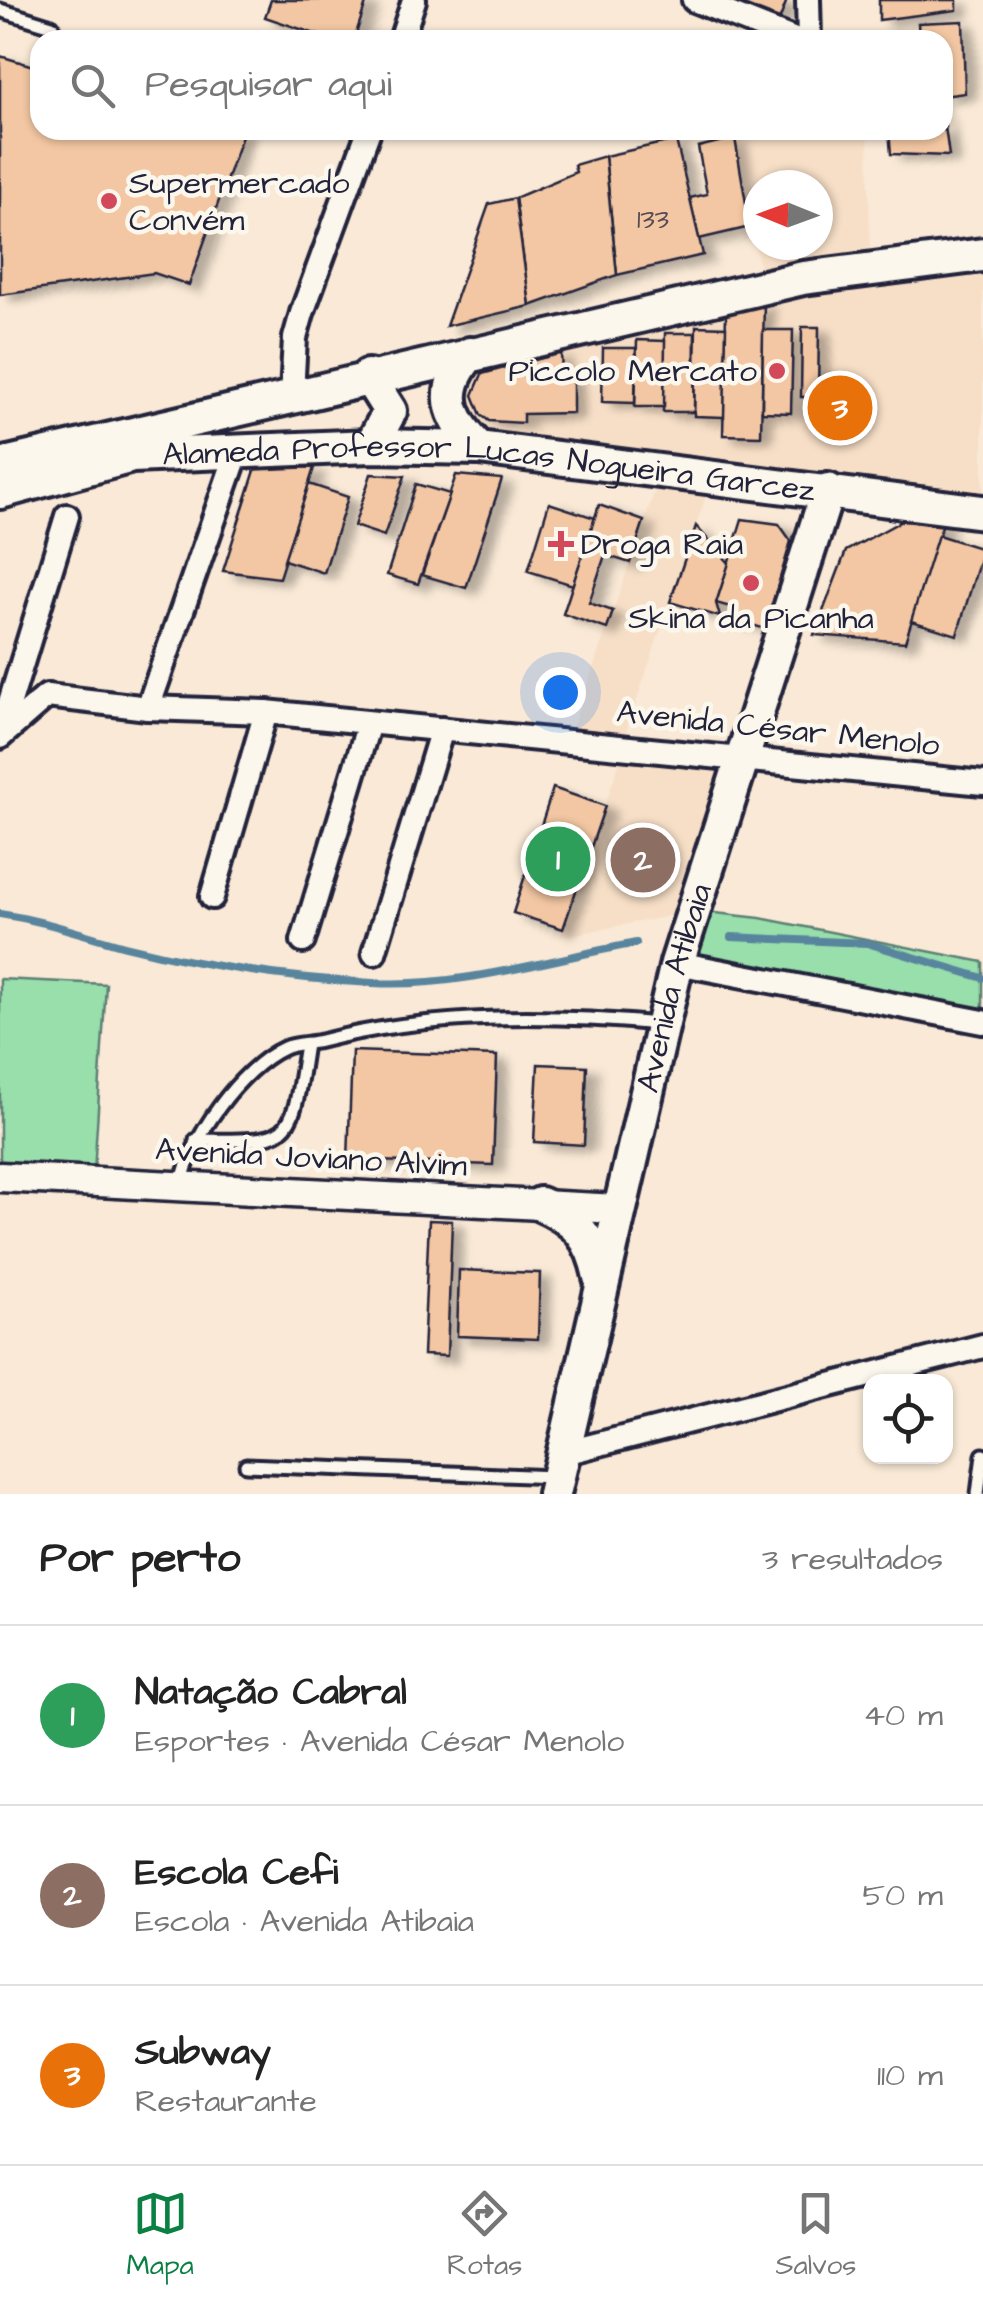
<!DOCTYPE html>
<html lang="pt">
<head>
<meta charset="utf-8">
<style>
	body { margin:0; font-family:"Architects Daughter",sans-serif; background:#f2f2f2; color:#222 }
	.controls { position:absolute; right:30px; bottom:30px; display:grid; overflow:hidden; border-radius:20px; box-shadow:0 2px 8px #0004 }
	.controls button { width:90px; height:90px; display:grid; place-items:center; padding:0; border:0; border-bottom:2px solid #e0e0e0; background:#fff; color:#222; font:50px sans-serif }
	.compass { position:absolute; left:743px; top:170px; width:90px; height:90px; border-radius:50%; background:#fff; box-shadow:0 2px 8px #0004; rotate:271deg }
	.you { position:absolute; left:560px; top:692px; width:35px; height:35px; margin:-25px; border:8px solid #fff; border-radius:50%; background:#1a73e8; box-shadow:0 0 0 15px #1a73e833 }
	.badge { display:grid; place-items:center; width:65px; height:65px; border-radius:50%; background:#0b8043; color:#fff; font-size:32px; font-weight:700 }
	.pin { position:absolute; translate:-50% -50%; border:5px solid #fff; box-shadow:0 2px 10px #0006 }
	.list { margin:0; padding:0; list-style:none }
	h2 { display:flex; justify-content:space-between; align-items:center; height:130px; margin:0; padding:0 40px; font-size:42px }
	h2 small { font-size:32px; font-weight:400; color:#767676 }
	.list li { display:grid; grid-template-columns:65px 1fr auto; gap:30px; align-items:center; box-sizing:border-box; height:180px; padding:0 40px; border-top:2px solid #e0e0e0 }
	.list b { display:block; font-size:38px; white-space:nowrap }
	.list p { margin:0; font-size:32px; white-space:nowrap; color:#767676 }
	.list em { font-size:32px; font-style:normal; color:#767676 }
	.icon { flex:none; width:55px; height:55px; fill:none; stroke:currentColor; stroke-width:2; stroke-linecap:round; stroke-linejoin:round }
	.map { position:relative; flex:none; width:983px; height:1494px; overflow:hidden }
	.search { position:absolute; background:#fff; box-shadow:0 2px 8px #0004; left:30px; right:30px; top:30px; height:110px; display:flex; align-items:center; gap:25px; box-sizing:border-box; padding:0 35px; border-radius:30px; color:#767676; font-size:38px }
	.sheet { height:670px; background:#fff }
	nav { display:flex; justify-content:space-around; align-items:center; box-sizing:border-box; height:140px; border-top:2px solid #e0e0e0; background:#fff; font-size:28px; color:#767676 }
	nav a { display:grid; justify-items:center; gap:5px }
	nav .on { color:#0b8043 }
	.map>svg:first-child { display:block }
</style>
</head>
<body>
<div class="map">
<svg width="983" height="1494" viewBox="0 0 983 1494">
	<defs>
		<filter id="shadow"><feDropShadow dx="11" dy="6" stdDeviation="5" flood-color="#0004"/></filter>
	</defs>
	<rect width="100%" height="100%" fill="#f9e9d6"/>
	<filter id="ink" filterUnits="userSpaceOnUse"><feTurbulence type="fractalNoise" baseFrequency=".01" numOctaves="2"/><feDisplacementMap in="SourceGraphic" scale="20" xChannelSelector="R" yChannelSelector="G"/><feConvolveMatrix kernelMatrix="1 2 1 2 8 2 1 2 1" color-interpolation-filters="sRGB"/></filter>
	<g filter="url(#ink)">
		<g fill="#f7dfc7" fill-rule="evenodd">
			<path d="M734,130H868L870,248L760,269ZM818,185V245H758V185Z"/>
			<polygon points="983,255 983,509 483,442 454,386 475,359"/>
			<polygon points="658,482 710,484 625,735 572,728"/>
			<polygon points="621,758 730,767 680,914 560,937"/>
		</g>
		<g fill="#98dfac" stroke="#5d8074" stroke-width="2.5">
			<polygon points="697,911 760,918 983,962 983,1021 680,962"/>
			<polygon points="0,979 106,984 94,1172 0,1168"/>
		</g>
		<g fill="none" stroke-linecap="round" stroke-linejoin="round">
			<g stroke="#59859d" stroke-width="8">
				<path d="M0,914C47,921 80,934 125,946C204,966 292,979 373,983C460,988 551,959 636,943"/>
				<polyline points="731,937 867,943 983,978"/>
			</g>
		</g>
		<g fill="#f3c7a3" stroke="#22223b" stroke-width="2.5" filter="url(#shadow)">
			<polygon points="271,0 367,0 354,40 333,40 265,17"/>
			<polygon points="727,0 787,0 779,21"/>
			<polygon points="879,0 957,0 957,10 879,20"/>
			<polygon points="963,21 965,93 943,96 943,40 919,40 918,23"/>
			<polygon points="0,56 40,68 40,130 244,130 189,285 154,273 0,295"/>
			<polygon points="943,112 949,156 891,154 889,130 943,130"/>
			<polygon points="735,138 750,227 699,239 690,198 707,194 698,147"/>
			<polygon points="676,140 703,255 617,275 605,156"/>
			<polygon points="605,156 617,275 530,306 515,198 576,172 574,165"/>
			<polygon points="515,198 530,306 446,326 489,204"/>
			<polygon points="764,303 761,436 723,435 726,312"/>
			<polygon points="696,326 726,327 724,417 694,416"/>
			<polygon points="802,327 819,327 818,397 801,397"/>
			<polygon points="763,330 793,330 791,413 762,412"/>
			<polygon points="665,333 695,333 694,412 663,412"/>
			<polygon points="637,340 665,341 664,407 635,407"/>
			<polygon points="603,348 636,348 635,403 602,402"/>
			<polygon points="561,353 562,374 573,374 573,413 523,414 523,423 489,421 481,415 473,395 482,374"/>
			<polygon points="822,381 860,382 859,420 821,419"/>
			<polygon points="257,464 314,468 279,578 223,571"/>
			<polygon points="371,474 405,476 384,536 354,526"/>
			<polygon points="456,475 502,479 466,588 422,575"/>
			<polygon points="309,484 348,497 324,573 284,560"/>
			<polygon points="416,484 450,494 418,584 387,575"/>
			<polygon points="549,503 595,518 573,585 528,571"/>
			<polygon points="599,505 644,521 630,563 605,555 589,603 613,611 607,629 563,614"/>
			<polygon points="907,518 944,520 905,642 814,635 846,551"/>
			<polygon points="742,519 779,524 791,541 765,629 730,618 734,608 716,603"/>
			<polygon points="696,526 729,563 716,603 720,617 670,602"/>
			<polygon points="938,535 983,549 957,635 911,621"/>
			<polygon points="553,788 605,806 563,929 513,913"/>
			<polygon points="352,1051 497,1056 493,1165 348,1160"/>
			<polygon points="538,1064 587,1066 584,1145 534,1142"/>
			<polygon points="429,1220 452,1221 447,1356 423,1355"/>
			<polygon points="459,1270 540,1273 538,1339 457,1336"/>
		</g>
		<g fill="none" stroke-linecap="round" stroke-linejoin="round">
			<defs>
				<g id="service">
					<polyline points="0,10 52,26"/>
					<path d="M196,1140C297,1142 291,1140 306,1044"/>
					<path d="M181,1186C189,1140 240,1068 284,1048C295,1043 309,1044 321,1041C430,1013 547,1014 658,1024"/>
					<polyline points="246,1465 554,1477"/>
					<polyline points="978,1494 983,1455"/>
				</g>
				<g id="minor">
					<polyline points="694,0 795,40"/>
					<polyline points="401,40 414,0"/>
					<polyline points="803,40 809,39 808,0"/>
					<polyline points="292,394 295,338 302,313 369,130"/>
					<polyline points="148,708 237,453"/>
					<polyline points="0,735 67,516"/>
					<polyline points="0,737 47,696 148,708 266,712 983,783"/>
					<polyline points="212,897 266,712"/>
					<polyline points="303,941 369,723"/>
					<polyline points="374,953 442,729"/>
					<polyline points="677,963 983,1022"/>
					<polyline points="564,1453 983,1346"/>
				</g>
				<polyline id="tertiary" points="0,1177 618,1209"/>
				<g id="secondary">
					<path d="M470,354C439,390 448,417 479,448"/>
					<polyline points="368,376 390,411 371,446"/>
					<polyline points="0,465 803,278 983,255"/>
					<path id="s1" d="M0,492L132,456L371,446L479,448L983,512"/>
					<path d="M540,1204C577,1220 592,1238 600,1277"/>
					<path id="s2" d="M554,1494L677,963L828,490"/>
				</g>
			</defs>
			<use href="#service" stroke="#22223b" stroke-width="19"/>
			<use href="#minor" stroke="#22223b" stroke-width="30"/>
			<use href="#tertiary" stroke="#22223b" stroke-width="35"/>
			<use href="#secondary" stroke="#22223b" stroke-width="40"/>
			<use href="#service" stroke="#fbf7ec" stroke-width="11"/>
			<use href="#minor" stroke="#fbf7ec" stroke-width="22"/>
			<use href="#tertiary" stroke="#fbf7ec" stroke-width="28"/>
			<use href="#secondary" stroke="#fbf7ec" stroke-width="32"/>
		</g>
	</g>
	<g fill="#d1495b" stroke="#fbf7ec" stroke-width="4">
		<circle cx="109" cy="201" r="10"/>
		<circle cx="777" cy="371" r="10"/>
		<path d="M556 529h10v10h10v10h-10v10h-10v-10h-10v-10h10z"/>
		<circle cx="751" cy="583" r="10"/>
	</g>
	<g text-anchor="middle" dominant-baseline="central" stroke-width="9" stroke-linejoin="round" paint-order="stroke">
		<g font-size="28" fill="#564b55">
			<text x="653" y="219">133</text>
		</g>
		<g font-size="32" fill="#22223b" stroke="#fbf7ec" text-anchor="start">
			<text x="129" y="183">Supermercado<tspan x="129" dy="37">Convém</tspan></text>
			<text x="757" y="371" text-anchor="end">Piccolo Mercato</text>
			<text x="581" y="544">Droga Raia</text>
			<text x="751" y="618" text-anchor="middle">Skina da Picanha</text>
		</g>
		<g font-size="32" fill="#22223b" stroke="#fbf7ec">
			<text stroke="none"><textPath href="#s1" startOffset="495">Alameda Professor Lucas Nogueira Garcez</textPath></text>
			<text transform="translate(778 729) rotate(6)">Avenida César Menolo</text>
			<text stroke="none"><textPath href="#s2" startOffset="520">Avenida Atibaia</textPath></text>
			<text transform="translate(311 1158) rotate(3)">Avenida Joviano Alvim</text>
		</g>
	</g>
</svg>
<div class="controls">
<button><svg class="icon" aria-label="locate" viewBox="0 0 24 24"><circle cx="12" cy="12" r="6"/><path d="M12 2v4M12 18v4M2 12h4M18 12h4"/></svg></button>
</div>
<svg class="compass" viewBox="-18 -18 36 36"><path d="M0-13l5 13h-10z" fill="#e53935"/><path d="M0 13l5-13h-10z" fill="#767676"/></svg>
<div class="you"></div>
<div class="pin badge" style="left:558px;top:859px;background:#2e9e5b">1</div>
<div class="pin badge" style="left:643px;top:860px;background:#8d6e63">2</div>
<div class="pin badge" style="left:840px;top:408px;background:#e8710a">3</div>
<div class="search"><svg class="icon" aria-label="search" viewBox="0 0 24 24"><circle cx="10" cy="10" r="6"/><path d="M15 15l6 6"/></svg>Pesquisar aqui</div>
</div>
<section class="sheet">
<h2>Por perto<small>3 resultados</small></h2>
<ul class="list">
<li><span class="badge" style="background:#2e9e5b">1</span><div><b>Natação Cabral</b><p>Esportes · Avenida César Menolo</p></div><em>40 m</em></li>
<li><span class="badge" style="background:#8d6e63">2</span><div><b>Escola Cefi</b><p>Escola · Avenida Atibaia</p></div><em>50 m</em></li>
<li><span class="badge" style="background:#e8710a">3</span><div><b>Subway</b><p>Restaurante</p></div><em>110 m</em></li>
</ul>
</section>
<nav>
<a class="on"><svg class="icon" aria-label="map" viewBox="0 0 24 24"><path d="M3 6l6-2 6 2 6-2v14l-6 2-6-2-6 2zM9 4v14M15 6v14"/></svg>Mapa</a>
<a><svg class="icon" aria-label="directions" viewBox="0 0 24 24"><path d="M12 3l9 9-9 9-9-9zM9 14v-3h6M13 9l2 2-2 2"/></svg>Rotas</a>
<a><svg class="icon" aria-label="saved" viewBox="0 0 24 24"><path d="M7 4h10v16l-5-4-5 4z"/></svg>Salvos</a>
</nav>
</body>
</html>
